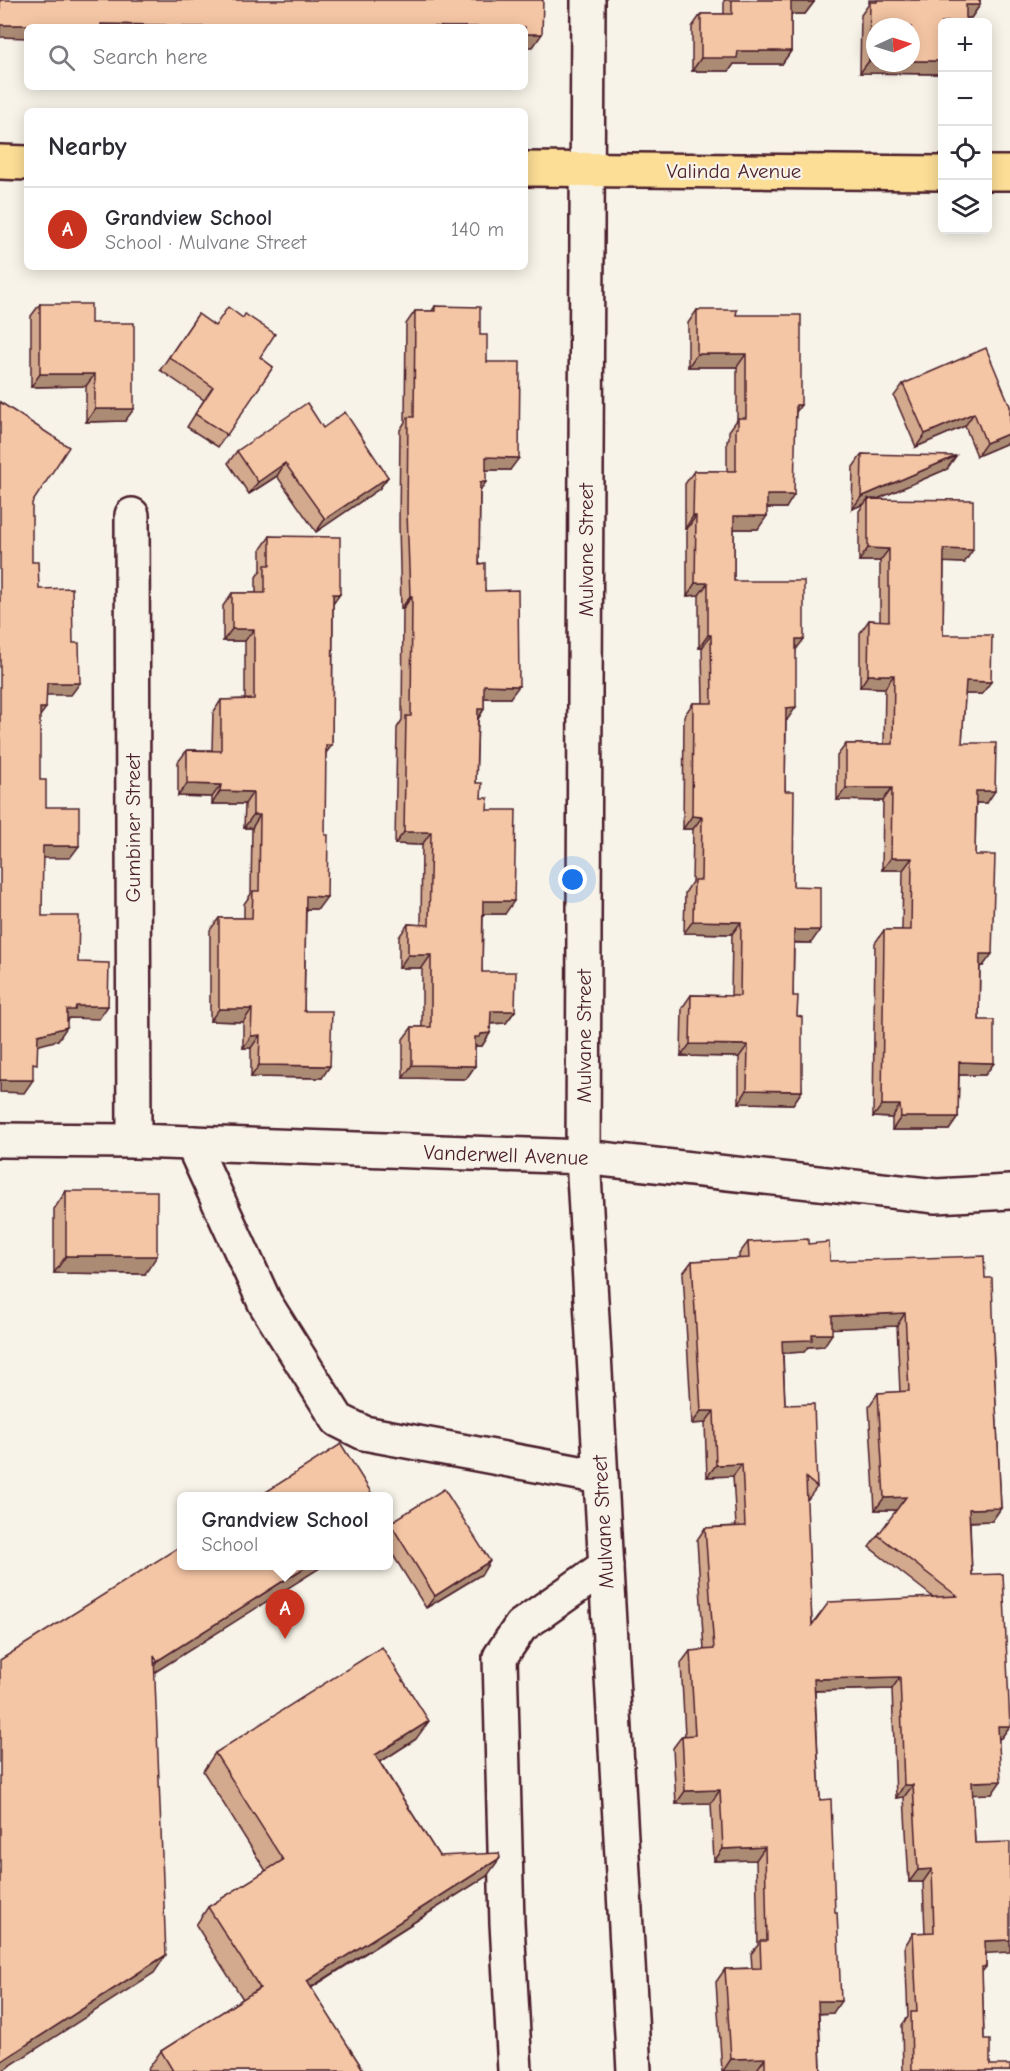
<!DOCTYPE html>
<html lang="en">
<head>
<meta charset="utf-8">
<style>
	body { margin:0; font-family:"Comic Neue",sans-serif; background:#f7f7f7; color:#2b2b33 }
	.controls { position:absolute; right:18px; top:18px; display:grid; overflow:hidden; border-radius:9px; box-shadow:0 3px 15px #0003 }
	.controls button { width:54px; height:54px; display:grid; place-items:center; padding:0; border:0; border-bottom:2px solid #e1e1e2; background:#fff; color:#2b2b33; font:30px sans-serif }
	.compass { position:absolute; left:866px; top:18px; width:54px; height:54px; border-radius:50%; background:#fff; box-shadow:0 3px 15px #0003; rotate:86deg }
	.you { position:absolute; left:573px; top:880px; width:21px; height:21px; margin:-15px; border:4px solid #fff; border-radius:50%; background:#1a73e8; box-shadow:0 0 0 9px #1a73e833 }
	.badge { display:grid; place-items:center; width:39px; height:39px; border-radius:50%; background:#c8321e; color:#fff; font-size:20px; font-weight:700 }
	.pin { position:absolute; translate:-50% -50px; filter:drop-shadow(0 2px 3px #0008) }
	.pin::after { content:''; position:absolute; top:32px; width:21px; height:18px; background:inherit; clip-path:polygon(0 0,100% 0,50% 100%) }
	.popup { position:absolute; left:177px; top:1492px; width:216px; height:78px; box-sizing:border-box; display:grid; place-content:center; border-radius:9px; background:#fff; filter:drop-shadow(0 2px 4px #0005); font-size:20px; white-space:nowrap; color:#7c7c81 }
	.popup b { font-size:22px; color:#2b2b33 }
	.popup::after { content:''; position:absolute; left:50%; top:100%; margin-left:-12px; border:12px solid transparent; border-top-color:#fff }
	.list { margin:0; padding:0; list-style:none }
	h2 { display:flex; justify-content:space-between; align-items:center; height:78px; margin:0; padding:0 24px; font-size:26px }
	h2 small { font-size:20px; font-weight:400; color:#7c7c81 }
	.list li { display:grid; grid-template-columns:39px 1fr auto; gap:18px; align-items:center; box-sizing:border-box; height:84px; padding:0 24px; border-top:2px solid #e1e1e2 }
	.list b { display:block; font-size:22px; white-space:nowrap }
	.list p { margin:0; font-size:20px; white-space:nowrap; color:#7c7c81 }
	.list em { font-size:20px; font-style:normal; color:#7c7c81 }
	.icon { flex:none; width:33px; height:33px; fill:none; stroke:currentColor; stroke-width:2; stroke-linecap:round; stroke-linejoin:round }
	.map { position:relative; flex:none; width:1010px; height:2071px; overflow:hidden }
	.search { position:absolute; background:#fff; box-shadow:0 3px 15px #0003; left:24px; top:24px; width:504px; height:66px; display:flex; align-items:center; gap:15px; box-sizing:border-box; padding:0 21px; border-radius:9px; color:#7c7c81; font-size:22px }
	.panel { position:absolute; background:#fff; box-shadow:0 3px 15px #0003; left:24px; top:108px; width:504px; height:162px; border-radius:9px }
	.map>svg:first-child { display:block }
</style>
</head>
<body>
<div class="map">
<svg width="1010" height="2071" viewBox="0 0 1010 2071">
	<rect width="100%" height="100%" fill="#f7f3e8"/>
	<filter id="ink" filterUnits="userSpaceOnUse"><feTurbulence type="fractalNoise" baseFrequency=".0167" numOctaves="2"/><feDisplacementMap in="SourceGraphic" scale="12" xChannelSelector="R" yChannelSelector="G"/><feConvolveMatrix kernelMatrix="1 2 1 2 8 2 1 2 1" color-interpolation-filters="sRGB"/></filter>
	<g filter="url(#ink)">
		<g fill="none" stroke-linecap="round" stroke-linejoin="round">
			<defs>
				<g id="minor">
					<polyline points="588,0 583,1157 634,2071"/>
					<polyline points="132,515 134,1141"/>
					<polyline points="0,1140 134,1141 583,1157 936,1196 1010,1192"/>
					<polyline points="192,1143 265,1303 338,1420 364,1433 601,1477"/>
					<polyline points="515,2071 507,1923 500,1657 521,1626 606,1566"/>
				</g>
				<g id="major">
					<polyline points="0,162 27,163"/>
					<polyline points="525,169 942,173"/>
					<polyline points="988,173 1010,173"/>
				</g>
			</defs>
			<use href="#minor" stroke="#4a1f2b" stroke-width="38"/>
			<use href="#major" stroke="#4a1f2b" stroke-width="38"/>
			<use href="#minor" stroke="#f7f3e8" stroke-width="33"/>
			<use href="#major" stroke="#fcde96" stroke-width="33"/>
		</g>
		<g fill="#d3aa8e" stroke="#4a1f2b" stroke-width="1.5" fill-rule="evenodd">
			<polygon points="724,0 814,0 814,2 805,14 791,14 791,51 782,64 734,64 729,71 692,71 692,27 701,14 724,14"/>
			<polygon points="869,0 980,0 980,5 971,18 966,18 942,22 942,74 860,73 861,15 869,4"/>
			<polygon points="40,304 91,323 125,421 86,422 86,386 31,387 31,316"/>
			<polygon points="435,306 480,335 487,362 510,470 486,470 480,491 479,564 510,698 484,698 484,709 478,719 476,783 481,798 487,810 505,914 483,914 482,972 515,1011 506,1023 491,1024 490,1033 482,1046 475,1046 475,1066 466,1079 403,1078 403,1039 412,1027 422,1027 422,968 399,968 399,937 408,924 421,925 422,845 395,844 397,728 402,720 403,609 401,609 399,525 400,430 405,422 406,324 415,311 432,311"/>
			<polygon points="697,310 736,315 796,412 786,508 767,508 758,529 734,529 734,581 796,650 787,720 786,720 785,791 793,886 811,943 794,943 793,996 797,1016 802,1091 793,1104 739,1103 739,1057 681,1056 682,1008 691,995 731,996 732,934 684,933 685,893 692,882 693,829 683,829 684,716 693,703 703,703 702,648 699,648 699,595 687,596 687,529 685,529 685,484 694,471 727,471 727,441 729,438 729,431 737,420 737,367 688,367 688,323"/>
			<polygon points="198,314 273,367 218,447 187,427 204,400 160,370"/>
			<polygon points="903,384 1010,406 1010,442 977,456 965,426 916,447 894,396"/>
			<polygon points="323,428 388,477 379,489 316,532 277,476 249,494 228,463 237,451"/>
			<polygon points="862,454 947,469 877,499 964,563 944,562 943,635 982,694 965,694 962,743 987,803 976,803 975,855 983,966 980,966 979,1020 994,1063 985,1075 959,1075 958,1117 949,1130 892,1130 892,1118 873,1117 875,943 884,930 902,930 903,870 882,870 883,801 837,800 837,756 846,744 884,744 885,688 860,687 860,633 869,620 880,621 880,561 859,561 859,511 864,504 852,509 853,467"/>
			<polygon points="270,536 340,594 333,604 332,745 326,752 318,909 306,909 304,1011 322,1078 251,1077 251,1048 243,1048 243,1022 210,1021 210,930 219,918 244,918 244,904 251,894 252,828 244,828 245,804 212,804 212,797 178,796 178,762 187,750 212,750 213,713 221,700 245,699 245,641 223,641 223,606 232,593 256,593 256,577 261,570 261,549"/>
			<polygon points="66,1191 145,1274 54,1273 54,1209"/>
			<path d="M748,1242L808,1244L830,1261L985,1278L993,1345L1001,1508L992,1521L970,1522L972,1575L1010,1726L1001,1738L999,1739L992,1794H972L975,1843L986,1953V1967L982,1972L984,2040L990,2065L1010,2071H903L902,2025L908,2017L905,1946L913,1933H925L923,1882H909L904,1797L896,1798L892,1689L815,1691L820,1800L833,2013L819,2014L821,2071H722L716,1982L725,1969L752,1968L751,1954L758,1945L756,1860L714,1861L711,1803L676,1804L673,1748L682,1736L685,1735L681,1663L690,1651L704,1650L697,1540L705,1528L736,1526L733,1476L707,1477L705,1423L692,1424L683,1273L692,1261L739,1259V1254ZM897,1326L900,1392L878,1393L869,1406L875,1510H897L869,1547L933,1597L812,1625L806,1498L808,1499L817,1487L785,1405L783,1353L804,1352L808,1347L824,1346L832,1328Z"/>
			<polygon points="390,1523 482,1574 426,1608 388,1547 388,1525"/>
			<polygon points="416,1739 380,1762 439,1856 487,1876 311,1988 364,2071 149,2071 148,2069 161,2051 243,1999 196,1925 208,1907 266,1871 203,1771 215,1753"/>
		</g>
		<g fill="#ac8b74" stroke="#4a1f2b" stroke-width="1.5">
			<polygon points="791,2 814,2 805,14 782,14"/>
			<polygon points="966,5 980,5 971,18 957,18"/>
			<polygon points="101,24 166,25 164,27 99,27"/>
			<polygon points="0,25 65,25 64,27 27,27 27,38 0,37"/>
			<polygon points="269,26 355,27 268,27"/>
			<polygon points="525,34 542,34 533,47 525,47"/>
			<polygon points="738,51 791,51 782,64 734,64 729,71 692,71 701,58"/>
			<polygon points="869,61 875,61 875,63 911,63 911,61 942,61 942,74 860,73"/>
			<polygon points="697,354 746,354 737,367 688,367"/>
			<polygon points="40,374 95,374 86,386 31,387"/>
			<polygon points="796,405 801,405 792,418"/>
			<polygon points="95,409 134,409 125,421 86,422"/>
			<polygon points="974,413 965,426 916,447 925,434"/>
			<polygon points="1010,433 1010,442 977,456 986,443"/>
			<polygon points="956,456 947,469 868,503 868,499 864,504 852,509 861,497"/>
			<polygon points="486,457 519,458 510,470 477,470"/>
			<polygon points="285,463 277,476 249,494 258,482"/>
			<polygon points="388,477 379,489 316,532 325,519"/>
			<polygon points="480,482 486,482 477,495"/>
			<polygon points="767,495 794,495 786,508 758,508"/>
			<polygon points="693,516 696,516 687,529 685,529"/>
			<polygon points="734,516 767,516 758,529 725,529"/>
			<polygon points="868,548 889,549 880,561 859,561"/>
			<polygon points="944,549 973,550 964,563 935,562"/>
			<polygon points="695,583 708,583 699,595 687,596"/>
			<polygon points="333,594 340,594 331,606"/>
			<polygon points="410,596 412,596 403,609 401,609"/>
			<polygon points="232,629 254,629 245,641 223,641"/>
			<polygon points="708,635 711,635 702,648 699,648"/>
			<polygon points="796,639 804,639 795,651"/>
			<polygon points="868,675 894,675 885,688 860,687"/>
			<polygon points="966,681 991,682 982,694 957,694"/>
			<polygon points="47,683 80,683 71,695 38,695"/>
			<polygon points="484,685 519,686 510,698 475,698"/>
			<polygon points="796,707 787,720 777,720 786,708"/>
			<polygon points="40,708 46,708 37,720"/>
			<polygon points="478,709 484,709 476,722"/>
			<polygon points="326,745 332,745 323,757"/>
			<polygon points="187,784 221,785 212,797 178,796"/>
			<polygon points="846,788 892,788 883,801 837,800"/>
			<polygon points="220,791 253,792 245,804 212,804"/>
			<polygon points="976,791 995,791 987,803 967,803"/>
			<polygon points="253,815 260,815 252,828 244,828"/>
			<polygon points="692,816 702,817 693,829 683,829"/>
			<polygon points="404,832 431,832 422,845 395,844"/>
			<polygon points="43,846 79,846 70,858 34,858"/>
			<polygon points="891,858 912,858 903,870 882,870"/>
			<polygon points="306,896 327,897 318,909 297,909"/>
			<polygon points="483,901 514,901 505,914 474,914"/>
			<polygon points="693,921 741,922 732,934 684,933"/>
			<polygon points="794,930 820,930 811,943 785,942"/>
			<polygon points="980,954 992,954 983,966 971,966"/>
			<polygon points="408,955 431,955 422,968 399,968"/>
			<polygon points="76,1006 108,1006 99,1019 69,1018 66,1022 67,1010"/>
			<polygon points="219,1009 252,1009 243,1022 210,1021"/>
			<polygon points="491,1011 515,1011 506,1023 482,1024"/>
			<polygon points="67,1027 58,1040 29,1048 38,1035"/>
			<polygon points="490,1033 482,1046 474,1046 475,1037 481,1034"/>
			<polygon points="260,1035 251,1048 243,1048 251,1036"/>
			<polygon points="690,1044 748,1045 739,1057 681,1056"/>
			<polygon points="959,1062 994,1063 985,1075 950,1075"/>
			<polygon points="259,1065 330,1066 322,1078 251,1077"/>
			<polygon points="412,1065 475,1066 466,1079 403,1078"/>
			<polygon points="0,1080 33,1080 24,1093 0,1092"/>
			<polygon points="747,1090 802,1091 793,1104 739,1103"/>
			<polygon points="882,1105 900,1105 892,1118 873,1117"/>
			<polygon points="901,1117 958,1117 949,1130 892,1130"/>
			<polygon points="66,1256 157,1256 145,1274 54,1273"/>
			<polygon points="905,1313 897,1326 823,1329 832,1316"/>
			<polygon points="812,1334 832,1334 824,1346 808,1347 804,1352 773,1354 782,1341"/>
			<polygon points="701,1411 714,1411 705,1423 692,1424"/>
			<polygon points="742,1464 733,1476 707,1477 716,1465"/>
			<polygon points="906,1497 897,1510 875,1510 884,1498"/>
			<polygon points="1001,1508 992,1521 960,1522 969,1509"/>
			<polygon points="490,1561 482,1574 426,1608 435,1596"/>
			<polygon points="307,1566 323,1566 144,1679 157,1661"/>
			<polygon points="900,1677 892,1689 805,1691 814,1679"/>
			<polygon points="429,1721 416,1739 363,1773 375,1755"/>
			<polygon points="998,1726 1010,1726 1001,1738 989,1739"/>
			<polygon points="1001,1781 992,1794 963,1795 972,1782"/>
			<polygon points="904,1785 913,1785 904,1797 896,1798"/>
			<polygon points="720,1790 711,1803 676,1804 685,1791"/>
			<polygon points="765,1847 756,1860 714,1861 723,1849"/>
			<polygon points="500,1858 487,1876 294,1998 307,1981"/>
			<polygon points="932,1869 923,1882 909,1882 918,1870"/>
			<polygon points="1010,1940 1010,1952 976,1954 985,1941"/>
			<polygon points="166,1955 154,1973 2,2071 0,2071 0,2062"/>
			<polygon points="818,2001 841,2001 833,2013 809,2014"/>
			<polygon points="765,2058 756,2071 723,2071 731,2059"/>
		</g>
		<g fill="#f5c6a5" stroke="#4a1f2b" stroke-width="1.5" fill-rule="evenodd">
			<polygon points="0,0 543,0 542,34 525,34 525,27 269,26 269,27 166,27 166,25 101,24 101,27 65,27 65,25 0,25"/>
			<polygon points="732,0 814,0 814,2 791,2 791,51 738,51 737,58 701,58 701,14 732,14"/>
			<polygon points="877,0 980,0 980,5 966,5 966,22 942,22 942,61 911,61 911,27 875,27 875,61 869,61 870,2 877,2"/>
			<polygon points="40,304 91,304 91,323 134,323 134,409 95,409 95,374 40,374"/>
			<polygon points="435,306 480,307 480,335 487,335 487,362 520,362 519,458 486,457 486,482 480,482 479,564 485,563 485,591 518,590 519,686 484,685 484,709 478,709 476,783 482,783 481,798 488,798 487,810 516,810 514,901 483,901 482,972 516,972 515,1011 491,1011 490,1033 481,1034 480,1037 475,1037 475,1066 412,1065 412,1027 431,1027 431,955 408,955 408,924 429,925 431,832 404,832 406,716 411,716 412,596 410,596 407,512 408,417 414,417 415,311 435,311"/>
			<polygon points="228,307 243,318 245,314 275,334 260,357 273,367 227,435 195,414 213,387 169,357 198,314 215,326"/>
			<polygon points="697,310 737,310 736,315 801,315 801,405 796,405 794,495 767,495 767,516 734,516 734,581 804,581 804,639 796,639 796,707 786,708 785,791 794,791 793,886 820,887 820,930 794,930 793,996 798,996 797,1016 802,1017 802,1091 747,1090 748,1045 690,1044 691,995 740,996 741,922 693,921 694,880 701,880 702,817 692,816 693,703 712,703 711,635 708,635 708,583 695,583 696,516 693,516 694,471 736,471 736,428 738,428 738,418 746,418 746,354 697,354"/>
			<polygon points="986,348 1010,406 1010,433 986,443 974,413 925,434 903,384"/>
			<polygon points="0,402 69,447 32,503 32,562 38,562 39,589 72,588 73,643 79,643 80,683 47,683 46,708 40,708 40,780 46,780 46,807 79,807 79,846 43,846 42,916 79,916 78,962 109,963 108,1006 76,1006 75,1010 67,1010 67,1027 38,1035 37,1064 33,1063 33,1080 0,1080"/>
			<polygon points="307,403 323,428 345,412 388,477 325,519 285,463 258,482 237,451"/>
			<polygon points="862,454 956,456 861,497"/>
			<polygon points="868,499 973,500 973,550 944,549 943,635 992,635 991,682 966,681 962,743 996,743 995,791 976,791 975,855 995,855 992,954 980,954 979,1020 994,1020 994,1063 959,1062 958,1117 901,1117 900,1105 882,1105 884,930 911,930 912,858 891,858 892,788 846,788 846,744 893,744 894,675 868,675 869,620 889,621 889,549 868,548"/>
			<polygon points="270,536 340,537 340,594 333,594 332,745 326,745 325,835 328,835 327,897 306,896 304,1011 332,1011 330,1066 259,1065 260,1035 251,1036 252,1009 219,1009 219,918 252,918 253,891 259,891 260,815 253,815 253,792 220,791 221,785 187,784 187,750 221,751 221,700 254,699 254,629 232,629 232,593 265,593 265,565 270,565"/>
			<rect x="66" y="1191" width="91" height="65"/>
			<path d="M808,1239V1244L829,1242L830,1261L984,1256L985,1278H992L994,1343H993L1001,1508L969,1509L972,1575L1003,1574L1010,1726H998L1001,1781L972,1782L975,1843L1010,1842V1940L985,1941L986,1967H982L984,2040H990V2065H1010V2071H912L911,2012H917L913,1933L934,1932L932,1869L918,1870L913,1785H904L900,1677L814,1679L820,1800L831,1799L835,1912H837L841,2001H818L821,2071H765V2058L731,2059L725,1969L761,1968L760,1941H767L765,1847L723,1849L720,1790L685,1791L682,1736L695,1735L690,1651L714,1649L705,1528L745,1526L742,1464L716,1465L714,1411H701L692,1261L749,1258L748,1242ZM905,1313L909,1391L878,1393L884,1498L906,1497L878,1535L957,1596L829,1602L812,1625L806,1478L817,1487L814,1404L785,1405L782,1341L812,1340V1334H832V1316Z"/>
			<polygon points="341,1444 374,1497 258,1497"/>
			<polygon points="444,1489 490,1561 435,1596 390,1523"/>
			<polygon points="182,1545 182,1566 307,1566 157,1661 154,1656 166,1955 0,2062 0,1660"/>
			<polygon points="382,1647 429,1721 375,1755 439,1856 499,1853 500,1858 307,1981 364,2071 173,2071 161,2051 260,1988 208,1907 283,1860 215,1753"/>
		</g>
	</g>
	<g text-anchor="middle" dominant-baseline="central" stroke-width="4.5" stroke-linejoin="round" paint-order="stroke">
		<g font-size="21" fill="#4a1f2b" stroke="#f7f3e8">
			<text x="734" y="171">Valinda Avenue</text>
			<text transform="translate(586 550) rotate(-90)">Mulvane Street</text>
			<text transform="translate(133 828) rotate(-90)">Gumbiner Street</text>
			<text transform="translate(584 1036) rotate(-90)">Mulvane Street</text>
			<text transform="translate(506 1155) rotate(2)">Vanderwell Avenue</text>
			<text transform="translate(603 1522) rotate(-93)">Mulvane Street</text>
		</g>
	</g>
</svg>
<div class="controls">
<button>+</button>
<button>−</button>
<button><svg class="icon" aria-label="locate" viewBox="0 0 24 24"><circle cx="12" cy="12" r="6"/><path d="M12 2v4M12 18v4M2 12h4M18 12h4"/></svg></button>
<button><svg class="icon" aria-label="layers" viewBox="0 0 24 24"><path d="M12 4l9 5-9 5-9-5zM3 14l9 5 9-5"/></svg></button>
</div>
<svg class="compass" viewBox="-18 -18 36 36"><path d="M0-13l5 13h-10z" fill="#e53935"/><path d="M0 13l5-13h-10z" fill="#7c7c81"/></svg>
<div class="you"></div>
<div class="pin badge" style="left:285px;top:1639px">A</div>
<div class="popup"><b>Grandview School</b>School</div>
<div class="search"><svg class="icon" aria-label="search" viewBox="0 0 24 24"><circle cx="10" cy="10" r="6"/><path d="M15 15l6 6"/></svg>Search here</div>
<section class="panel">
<h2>Nearby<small></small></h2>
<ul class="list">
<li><span class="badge">A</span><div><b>Grandview School</b><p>School · Mulvane Street</p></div><em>140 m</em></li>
</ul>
</section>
</div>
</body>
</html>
